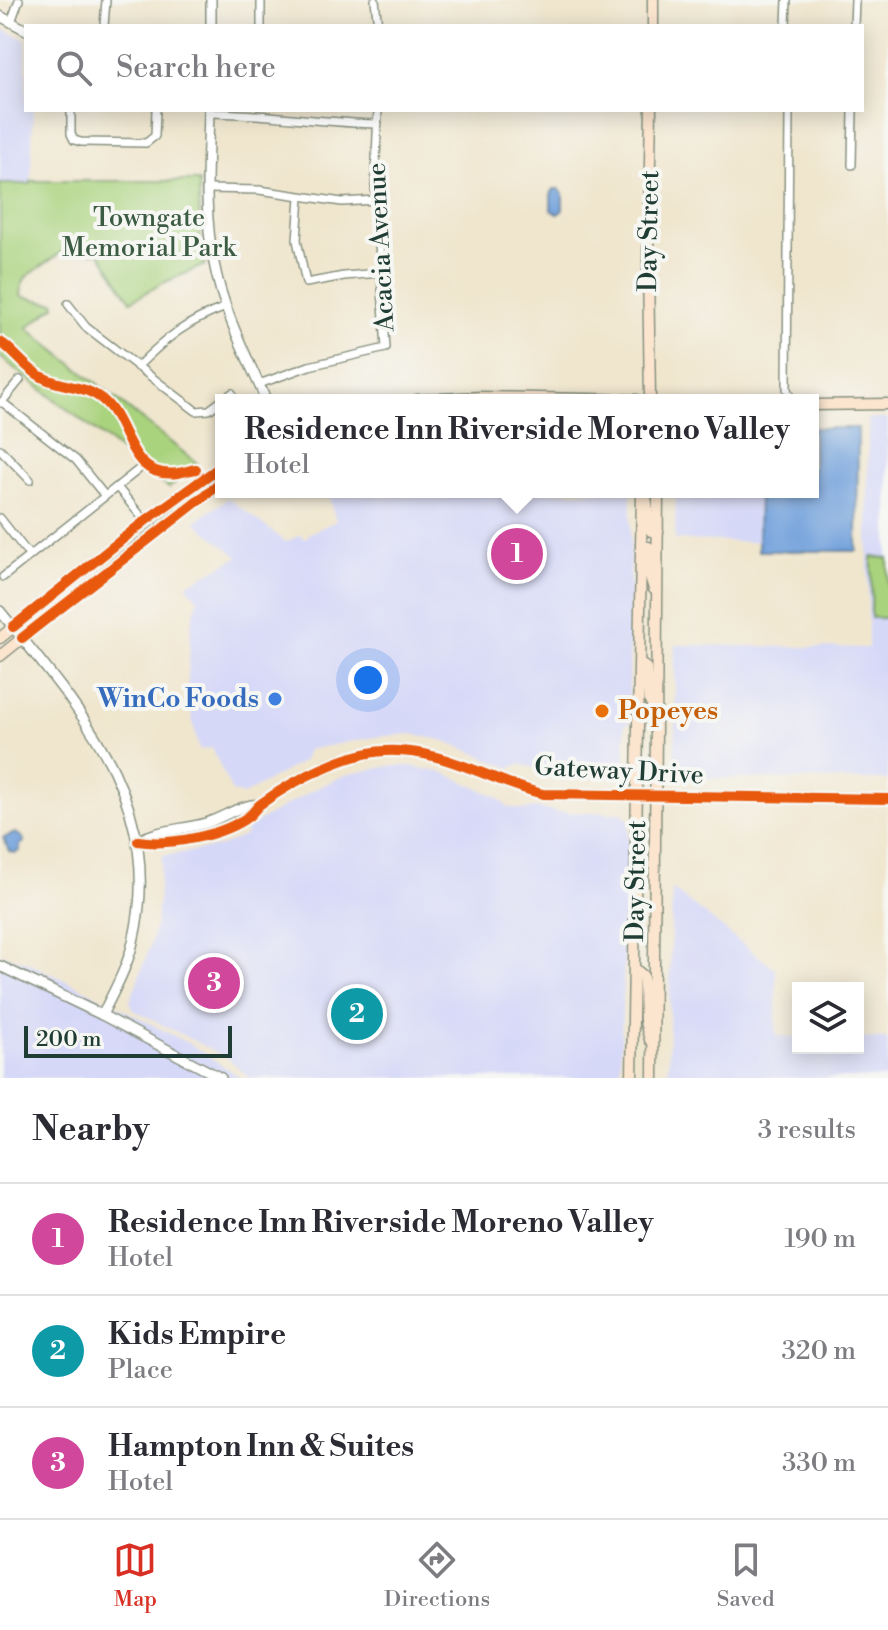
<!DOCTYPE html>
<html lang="en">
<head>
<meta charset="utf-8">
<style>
	body { margin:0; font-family:"Libre Bodoni",serif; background:#f2f2f3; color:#2b2b33 }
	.controls { position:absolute; right:24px; bottom:24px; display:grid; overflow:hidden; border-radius:0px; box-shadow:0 4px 20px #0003 }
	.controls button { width:72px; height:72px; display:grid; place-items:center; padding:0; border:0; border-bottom:2px solid #e1e1e2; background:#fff; color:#2b2b33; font:40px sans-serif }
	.scale { position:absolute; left:24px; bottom:20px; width:208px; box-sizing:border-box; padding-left:8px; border:4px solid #1f3d34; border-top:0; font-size:22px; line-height:28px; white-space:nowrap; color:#1f3d34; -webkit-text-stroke:6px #f6f6f2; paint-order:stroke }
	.you { position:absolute; left:368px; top:680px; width:28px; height:28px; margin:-20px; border:6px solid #fff; border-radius:50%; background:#1a73e8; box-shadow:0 0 0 12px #1a73e833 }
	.badge { display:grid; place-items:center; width:52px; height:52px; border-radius:50%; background:#d93025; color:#fff; font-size:26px; font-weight:700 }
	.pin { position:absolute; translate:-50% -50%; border:4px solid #fff; box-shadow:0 2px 8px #0006 }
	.popup { position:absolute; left:215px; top:394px; width:604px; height:104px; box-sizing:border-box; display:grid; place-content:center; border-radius:0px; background:#fff; filter:drop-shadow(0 2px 6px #0005); font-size:26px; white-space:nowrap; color:#7c7c81 }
	.popup b { font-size:30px; color:#2b2b33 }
	.popup::after { content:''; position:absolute; left:50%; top:100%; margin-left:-16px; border:16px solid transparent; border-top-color:#fff }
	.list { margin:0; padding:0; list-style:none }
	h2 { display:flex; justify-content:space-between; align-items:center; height:104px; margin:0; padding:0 32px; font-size:34px }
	h2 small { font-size:26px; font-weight:400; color:#7c7c81 }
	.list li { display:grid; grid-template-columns:52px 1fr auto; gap:24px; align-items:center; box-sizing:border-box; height:112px; padding:0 32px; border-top:2px solid #e1e1e2 }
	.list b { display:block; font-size:30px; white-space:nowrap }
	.list p { margin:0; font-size:26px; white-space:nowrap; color:#7c7c81 }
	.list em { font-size:26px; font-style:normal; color:#7c7c81 }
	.icon { flex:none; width:44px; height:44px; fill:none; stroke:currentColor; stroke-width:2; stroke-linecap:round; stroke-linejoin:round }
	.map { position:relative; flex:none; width:888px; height:1078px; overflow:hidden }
	.search { position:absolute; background:#fff; box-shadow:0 4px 20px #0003; left:24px; right:24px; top:24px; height:88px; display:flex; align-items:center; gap:20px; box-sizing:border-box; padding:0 28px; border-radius:0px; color:#7c7c81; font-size:30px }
	.sheet { height:440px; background:#fff }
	nav { display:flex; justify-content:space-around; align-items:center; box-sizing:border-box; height:112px; border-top:2px solid #e1e1e2; background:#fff; font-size:22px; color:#7c7c81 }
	nav a { display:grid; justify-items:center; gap:4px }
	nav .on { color:#d93025 }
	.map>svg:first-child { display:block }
</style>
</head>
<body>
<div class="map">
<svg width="888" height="1078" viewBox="0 0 888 1078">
	<rect width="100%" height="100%" fill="#f6f6f2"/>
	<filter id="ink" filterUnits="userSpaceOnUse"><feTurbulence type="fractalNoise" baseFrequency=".0125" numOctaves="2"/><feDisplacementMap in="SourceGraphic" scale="16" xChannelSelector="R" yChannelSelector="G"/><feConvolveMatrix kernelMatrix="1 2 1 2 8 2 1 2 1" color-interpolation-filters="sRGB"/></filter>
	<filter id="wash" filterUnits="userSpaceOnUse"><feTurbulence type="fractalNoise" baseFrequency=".006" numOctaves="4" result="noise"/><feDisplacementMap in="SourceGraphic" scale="32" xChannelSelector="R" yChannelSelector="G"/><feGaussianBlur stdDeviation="1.8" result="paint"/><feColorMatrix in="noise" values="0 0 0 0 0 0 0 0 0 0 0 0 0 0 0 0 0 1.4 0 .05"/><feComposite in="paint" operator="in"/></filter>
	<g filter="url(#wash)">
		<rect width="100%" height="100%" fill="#f0e6ce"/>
		<g fill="#d6d8f8">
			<polygon points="0,28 26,40 26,110 33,110 31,184 0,184"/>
			<polygon points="868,419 888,419 888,780 687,778 675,770 675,645 868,648"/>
			<polygon points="420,492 631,492 629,723 625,724 625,769 617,778 542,777 534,768 520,764 510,768 446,741 412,734 375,737 307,750 303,761 243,795 232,792 212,748 199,750 187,694 191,625 198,599 186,585 238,557 195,522 228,498 286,542 300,535 305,539 310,533 336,521 328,494 420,496"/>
			<polygon points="676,492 759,492 758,542 675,540"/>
			<polygon points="389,766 410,766 445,773 498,797 508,807 525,810 534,808 557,812 622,813 629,820 620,1069 615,1078 250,1078 229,1059 132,1009 130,1001 150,947 156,922 162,856 219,847 246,835 247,828 313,790 345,775"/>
			<polygon points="672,889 776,970 776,1036 798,1037 798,1048 858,1048 858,1038 888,1039 888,1078 668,1078"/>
			<polygon points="0,954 24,961 84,989 194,1046 241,1078 0,1078"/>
		</g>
		<g fill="#aad37e" stroke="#648859" stroke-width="2">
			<polygon points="31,181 199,181 200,237 205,265 163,283 131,301 100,253 65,250 26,277 22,284 21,296 47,302 55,302 55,306 27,328 198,464 169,488 0,357 0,184 31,184"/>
			<polygon points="872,557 888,558 888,618 871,618"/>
		</g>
		<g fill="#72a1dc" stroke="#486f88" stroke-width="2">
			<polygon points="554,189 559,189 563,194 563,210 558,214 551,210 551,194"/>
			<polygon points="813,428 858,428 857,551 758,551 759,492 813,492"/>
			<polygon points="16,833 23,838 24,842 20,845 20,851 15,853 9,851 3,838"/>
		</g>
	</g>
	<g filter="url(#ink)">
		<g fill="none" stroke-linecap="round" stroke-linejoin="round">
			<defs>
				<g id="minor">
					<polyline points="375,0 378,26"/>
					<polyline points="11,22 19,0"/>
					<polyline points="104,26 106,0"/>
					<polyline points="261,26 261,0"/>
					<polyline points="786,26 787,0"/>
					<polyline points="854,26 855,0"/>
					<polyline points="71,110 71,134 74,140 81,142 146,143 155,136 156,110"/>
					<polyline points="789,110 787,389 791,400"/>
					<path d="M209,113C266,113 321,123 378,124"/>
					<polyline points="852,165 853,110"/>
					<polyline points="208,189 259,190 342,202 376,200"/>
					<polyline points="300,197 297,240 306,283 344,276 381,273"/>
					<polyline points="68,304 86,327 196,411 209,410 221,401"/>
					<path d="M137,367C166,338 187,321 226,307"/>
					<polyline points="259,384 309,366 386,348 375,184 378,110"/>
					<polyline points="222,400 232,393"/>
					<polyline points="2,402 76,460 105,496"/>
					<polyline points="1,403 20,380"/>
					<polyline points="0,449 30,480"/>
					<polyline points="117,487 145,521"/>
					<polyline points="0,518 30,556"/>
					<polyline points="3,577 138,470"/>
				</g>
				<g id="tertiary">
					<polyline points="0,16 26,30"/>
					<polyline points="211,26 211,0"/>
					<path d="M209,110C208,161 203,213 214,263C223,311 246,355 266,400"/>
					<path d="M0,611C81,711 166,803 133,942C127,968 114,991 102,1015"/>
					<path d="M138,841C169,846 223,836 249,816C254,812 257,806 262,803C294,780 346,753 385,751C443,748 489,781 543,794L888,799"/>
					<path d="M138,841C159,829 182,830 206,823C225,817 239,805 259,804"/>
					<polyline points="0,966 102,1015 221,1078"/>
				</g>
				<g id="secondary">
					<polyline points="653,26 653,0"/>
					<polyline points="417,400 481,397 637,400"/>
					<polyline points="650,400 648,264 651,110"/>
					<polyline points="813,405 888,404"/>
					<path d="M644,492C650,505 646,519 651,531L658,532"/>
					<polyline points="641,545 649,547 650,576 654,589"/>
					<polyline points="0,638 145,521 221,466"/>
					<polyline points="0,656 150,536 221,483"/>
					<polyline points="640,664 646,668 649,700 655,709"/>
					<polyline points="635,969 643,976 644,982 645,1022 650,1040"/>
					<polyline points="632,1078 642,492"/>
					<polyline points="653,1078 658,492"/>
				</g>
			</defs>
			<use href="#minor" stroke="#889281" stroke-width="10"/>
			<use href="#tertiary" stroke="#889281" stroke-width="12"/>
			<use href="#secondary" stroke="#889281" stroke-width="13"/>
			<use href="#minor" stroke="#fff" stroke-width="7"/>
			<use href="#tertiary" stroke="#fff" stroke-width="9"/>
			<use href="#secondary" stroke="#fbe5cf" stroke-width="10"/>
			<defs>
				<g id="cycleway">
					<path d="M0,342C12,348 24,368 42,377C62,388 86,384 104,401C130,424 128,480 178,473C184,472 190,470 196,469"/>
					<polyline points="13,627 145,521 221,466"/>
					<polyline points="22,638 221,483"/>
					<path d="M138,841C169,846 223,836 249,816C254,812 257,806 262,803C294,780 346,753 385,751C443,748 489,781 543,794L888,799"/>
				</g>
			</defs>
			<use href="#cycleway" stroke="#f6f6f2" stroke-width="15"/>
			<use href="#cycleway" stroke="#e8590c" stroke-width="10"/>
		</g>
	</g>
	<circle fill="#3f7fe0" stroke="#f6f6f2" stroke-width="3" cx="275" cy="699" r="8"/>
	<circle fill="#e8710a" stroke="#f6f6f2" stroke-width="3" cx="602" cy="711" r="8"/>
	<g text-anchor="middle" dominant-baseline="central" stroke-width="8" stroke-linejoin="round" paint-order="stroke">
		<g font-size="26" fill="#3b5b43" stroke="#f6f6f2">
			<text x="149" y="218">Towngate<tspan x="149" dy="30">Memorial Park</tspan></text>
		</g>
		<g font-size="26" fill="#1f3d34" stroke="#f6f6f2">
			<text transform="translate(649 231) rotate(-89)">Day Street</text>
			<text transform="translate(381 247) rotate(-93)">Acacia Avenue</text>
			<text transform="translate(619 771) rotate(3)">Gateway Drive</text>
			<text transform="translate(636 881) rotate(-89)">Day Street</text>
		</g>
		<g font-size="26" font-weight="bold" fill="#366cbe" stroke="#f6f6f2" text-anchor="end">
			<text x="259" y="699">WinCo Foods</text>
		</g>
		<g font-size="26" font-weight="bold" fill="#c56008" stroke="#f6f6f2" text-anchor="start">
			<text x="618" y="711">Popeyes</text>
		</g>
	</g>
</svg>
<div class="controls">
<button><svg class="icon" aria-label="layers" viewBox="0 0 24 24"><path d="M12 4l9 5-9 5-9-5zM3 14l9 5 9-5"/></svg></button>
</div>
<div class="scale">200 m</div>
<div class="you"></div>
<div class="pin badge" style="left:517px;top:554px;background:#d1479c">1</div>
<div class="popup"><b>Residence Inn Riverside Moreno Valley</b>Hotel</div>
<div class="pin badge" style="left:357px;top:1014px;background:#0f9aa8">2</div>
<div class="pin badge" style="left:214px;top:983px;background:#d1479c">3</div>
<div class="search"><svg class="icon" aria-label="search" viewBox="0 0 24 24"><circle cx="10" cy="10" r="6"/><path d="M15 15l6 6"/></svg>Search here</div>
</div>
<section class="sheet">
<h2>Nearby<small>3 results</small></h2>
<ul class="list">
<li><span class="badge" style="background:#d1479c">1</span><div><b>Residence Inn Riverside Moreno Valley</b><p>Hotel</p></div><em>190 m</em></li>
<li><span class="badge" style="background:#0f9aa8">2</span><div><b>Kids Empire</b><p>Place</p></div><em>320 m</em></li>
<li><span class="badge" style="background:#d1479c">3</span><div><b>Hampton Inn &amp; Suites</b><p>Hotel</p></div><em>330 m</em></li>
</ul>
</section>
<nav>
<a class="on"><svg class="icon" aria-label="map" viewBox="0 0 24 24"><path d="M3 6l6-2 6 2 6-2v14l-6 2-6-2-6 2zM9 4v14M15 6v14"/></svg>Map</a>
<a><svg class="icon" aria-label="directions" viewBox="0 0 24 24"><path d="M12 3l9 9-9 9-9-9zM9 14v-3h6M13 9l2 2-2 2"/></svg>Directions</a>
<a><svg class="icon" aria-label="saved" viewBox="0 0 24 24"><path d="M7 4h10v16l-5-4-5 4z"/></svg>Saved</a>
</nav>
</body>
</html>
